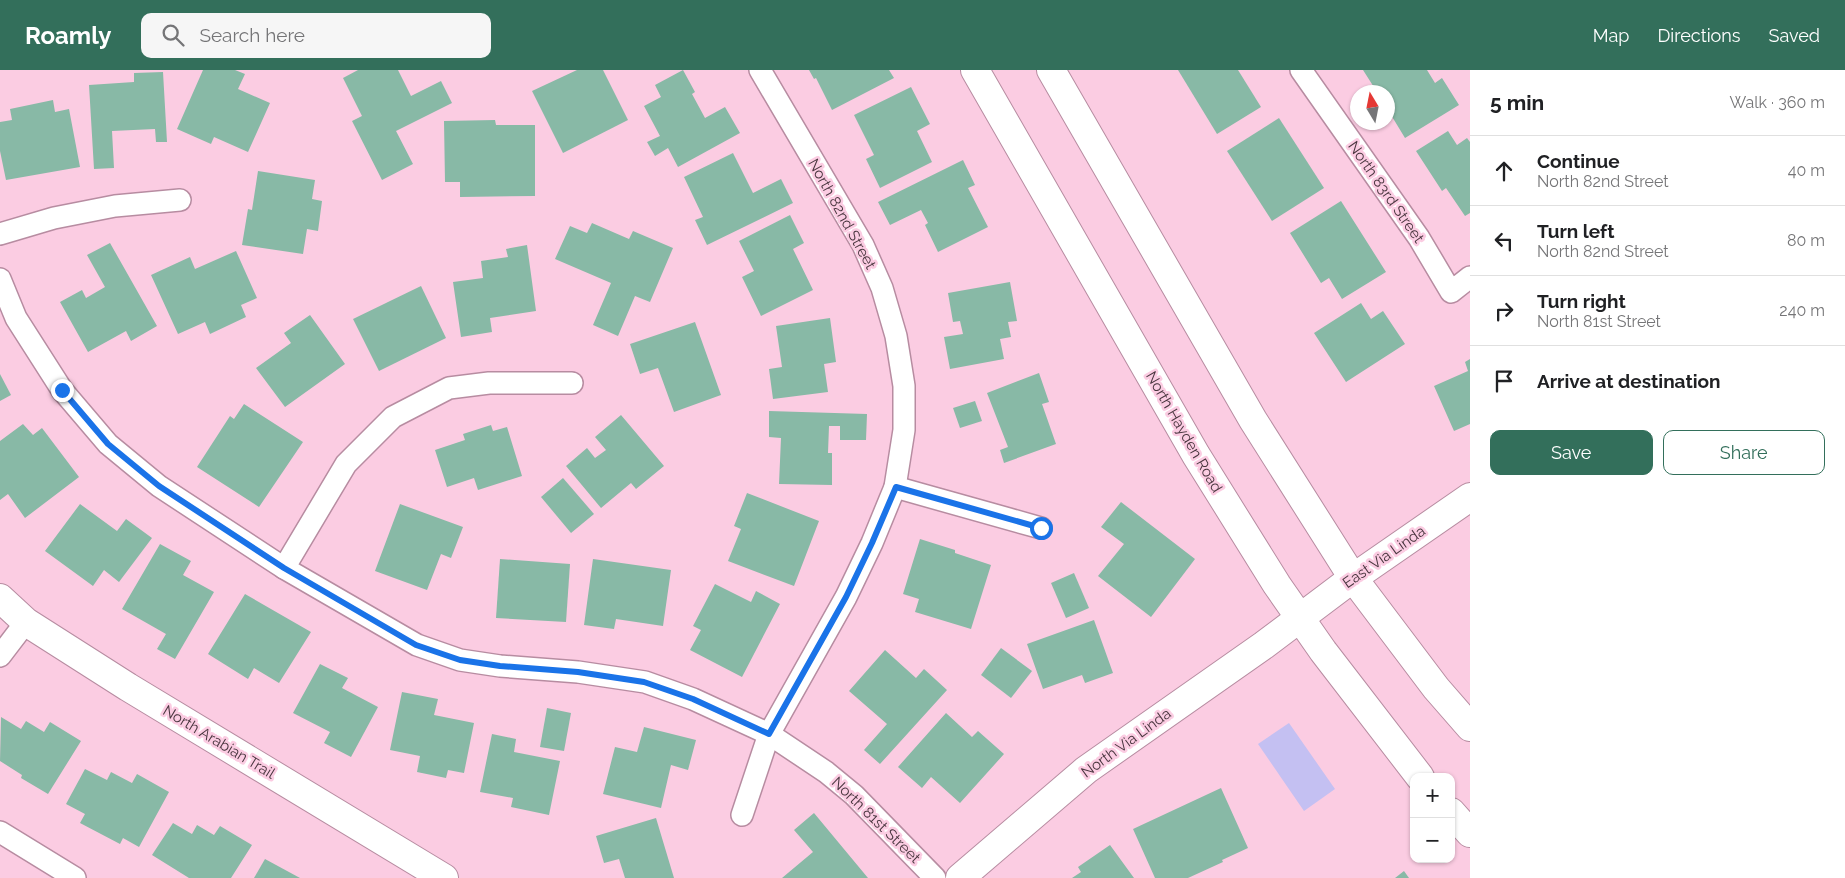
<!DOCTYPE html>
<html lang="en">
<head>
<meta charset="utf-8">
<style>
	body { margin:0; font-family:Raleway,sans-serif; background:#f6f6f6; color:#202124 }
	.controls { position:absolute; right:15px; bottom:15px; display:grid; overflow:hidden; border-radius:10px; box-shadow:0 1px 4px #0004 }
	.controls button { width:45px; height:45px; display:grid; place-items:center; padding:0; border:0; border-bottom:1px solid #e0e0e0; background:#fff; color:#202124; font:25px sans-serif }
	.compass { position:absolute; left:1350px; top:15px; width:45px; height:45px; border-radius:50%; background:#fff; box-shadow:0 1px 4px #0004; rotate:350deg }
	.stop { position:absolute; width:15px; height:15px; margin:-11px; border:4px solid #1a73e8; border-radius:50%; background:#fff }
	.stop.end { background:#1a73e8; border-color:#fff; box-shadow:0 1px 5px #0008 }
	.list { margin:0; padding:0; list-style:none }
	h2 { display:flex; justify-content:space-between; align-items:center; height:65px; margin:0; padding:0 20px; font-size:21px }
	h2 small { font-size:16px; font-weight:400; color:#757577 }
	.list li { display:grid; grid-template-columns:32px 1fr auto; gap:15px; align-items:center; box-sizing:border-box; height:70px; padding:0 20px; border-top:1px solid #e0e0e0 }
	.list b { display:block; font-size:19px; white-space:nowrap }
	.list p { margin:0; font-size:16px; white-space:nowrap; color:#757577 }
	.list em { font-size:16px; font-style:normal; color:#757577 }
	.actions { display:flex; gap:10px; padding:15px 20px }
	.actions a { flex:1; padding:11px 0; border:1px solid #336f5b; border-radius:10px; text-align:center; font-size:18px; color:#336f5b }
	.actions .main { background:#336f5b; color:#fff }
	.icon { flex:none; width:28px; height:28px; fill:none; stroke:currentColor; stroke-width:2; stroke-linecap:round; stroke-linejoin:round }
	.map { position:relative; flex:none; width:1470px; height:808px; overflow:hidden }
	header { display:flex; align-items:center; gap:30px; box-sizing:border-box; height:70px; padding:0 25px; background:#336f5b; color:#fff }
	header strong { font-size:24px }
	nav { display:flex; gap:28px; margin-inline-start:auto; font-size:18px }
	.search { width:350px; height:45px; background:#f6f6f6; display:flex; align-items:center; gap:12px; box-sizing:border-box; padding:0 18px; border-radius:10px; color:#757577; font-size:19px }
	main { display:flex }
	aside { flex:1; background:#fff }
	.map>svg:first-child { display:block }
</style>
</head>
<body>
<header>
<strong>Roamly</strong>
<div class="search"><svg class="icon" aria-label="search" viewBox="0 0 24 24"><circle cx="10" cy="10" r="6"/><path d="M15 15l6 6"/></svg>Search here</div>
<nav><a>Map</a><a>Directions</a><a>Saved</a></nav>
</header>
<main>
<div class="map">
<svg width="1470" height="808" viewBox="0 0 1470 808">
	<rect width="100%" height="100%" fill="#fbcce2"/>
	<polygon fill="#c4c0f2" points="1289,653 1335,719 1304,741 1258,674"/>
	<g fill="#88b9a6">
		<polygon points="203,0 235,0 245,4 238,19 270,33 248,82 214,67 211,74 177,59"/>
		<polygon points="358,0 398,0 411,26 441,11 452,33 396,61 413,94 382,110 352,51 362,46 343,8"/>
		<polygon points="577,0 603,0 628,50 563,83 532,21"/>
		<polygon points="683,0 695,22 692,24 705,48 725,37 740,63 678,97 668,78 655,86 647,72 660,66 644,36 661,27 655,15"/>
		<polygon points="809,0 889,0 894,8 832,40 816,8 814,9"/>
		<polygon points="1178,0 1238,0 1261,37 1217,64"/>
		<polygon points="1363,0 1427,0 1435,13 1442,8 1459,35 1405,68 1388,40 1388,22 1377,22"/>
		<polygon points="163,2 167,72 156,72 155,59 112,61 114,98 94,99 89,15 134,12 134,3"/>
		<polygon points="911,17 930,54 917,61 932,92 880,118 866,89 874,85 854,45"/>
		<polygon points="53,30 55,42 69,39 80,97 6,110 0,81 0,52 12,50 10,39"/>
		<polygon points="1279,48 1324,118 1272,151 1227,81"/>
		<polygon points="495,50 496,55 535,55 535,126 460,127 460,112 445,112 444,51"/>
		<polygon points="1448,61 1457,75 1467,68 1470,72 1470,143 1465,146 1446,118 1442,121 1416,81"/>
		<polygon points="733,83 753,123 781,109 793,133 707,175 695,150 703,147 684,107"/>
		<polygon points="963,90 975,115 968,118 988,157 938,182 925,155 928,153 921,140 890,155 878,132"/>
		<polygon points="258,101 315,110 312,129 322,131 318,161 307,159 303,184 242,175 248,139 252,140"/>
		<polygon points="1341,131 1386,202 1342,229 1329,208 1321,213 1290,163"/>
		<polygon points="790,145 804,173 793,179 813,220 761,246 742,207 754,201 739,171"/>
		<polygon points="592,153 629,169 633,161 673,178 650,232 635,226 618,266 593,255 611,213 555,189 570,156 587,163"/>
		<polygon points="110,173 157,256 131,271 126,261 88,282 60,232 82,220 86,228 105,217 87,185"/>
		<polygon points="527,175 536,241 490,248 492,262 461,267 453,212 483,208 481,191 508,187 506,179"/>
		<polygon points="236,181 257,228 241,235 246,247 210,264 205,252 178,264 151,205 190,187 195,199"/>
		<polygon points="1010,212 1017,251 1008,252 1011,267 1000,269 1004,289 950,299 944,267 963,264 960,251 953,252 948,223"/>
		<polygon points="421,216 446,268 379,301 353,249"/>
		<polygon points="1361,233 1371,249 1383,241 1405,274 1346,312 1314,263"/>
		<polygon points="310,245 345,294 285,337 256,298 291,273 284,263"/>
		<polygon points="830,248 836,292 824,294 828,322 773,329 769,299 782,297 776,256"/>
		<polygon points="695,252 721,325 674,342 658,298 640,304 630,274"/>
		<polygon points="1470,289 1470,354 1454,361 1434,316 1468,301 1465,292"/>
		<polygon points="1039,303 1049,332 1042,334 1056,374 1004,393 1000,380 1008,377 987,323"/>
		<polygon points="0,304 11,325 0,331"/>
		<polygon points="975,331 982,351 960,358 953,338"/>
		<polygon points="244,334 303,372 259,437 197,397 230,346 234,349"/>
		<polygon points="769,341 867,344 866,370 840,370 840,356 829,356 828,383 832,383 832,415 779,414 781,368 769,367"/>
		<polygon points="621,345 664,396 636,419 631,413 601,438 566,396 587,378 595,388 606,380 595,367"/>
		<polygon points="23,354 33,365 42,358 79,407 25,448 8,424 0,430 0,371"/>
		<polygon points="491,355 493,361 507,357 522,406 478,420 474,408 447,417 435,380 465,370 463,364"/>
		<polygon points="563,408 594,444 571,463 541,427"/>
		<polygon points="747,423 819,451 794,516 728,491 741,459 734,456"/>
		<polygon points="1121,432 1195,489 1151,547 1098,506 1124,474 1101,457"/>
		<polygon points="80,434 117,461 126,449 152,468 119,512 104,500 93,516 45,481"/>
		<polygon points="400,434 463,457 451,488 441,484 427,520 375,501"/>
		<polygon points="920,469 955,480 955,483 991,495 971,559 915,542 919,529 903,524"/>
		<polygon points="160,474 191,491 183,505 214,522 175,589 157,579 166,564 122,539"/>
		<polygon points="500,489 570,494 566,552 496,548"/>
		<polygon points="593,489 671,500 663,556 616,549 614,559 584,555"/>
		<polygon points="1074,503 1089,538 1066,548 1051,513"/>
		<polygon points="715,514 751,532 756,521 780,534 742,607 690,580 701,560 693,556"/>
		<polygon points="245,524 311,562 279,613 254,598 248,609 208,584"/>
		<polygon points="1094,550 1113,603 1085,613 1082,605 1043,619 1027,574"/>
		<polygon points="1001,578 1032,601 1011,628 981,605"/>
		<polygon points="885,580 916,608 924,599 947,620 880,694 864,680 887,654 849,621"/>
		<polygon points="320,594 348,608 342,618 378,637 351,687 324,673 330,662 293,643"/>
		<polygon points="402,622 438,629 434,645 474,653 464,703 448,700 446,708 417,702 420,686 390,680"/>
		<polygon points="547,638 571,643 564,681 540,677"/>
		<polygon points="946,643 972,667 978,661 1004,684 960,733 931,707 922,718 898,697"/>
		<polygon points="1,647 21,659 26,651 44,662 50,652 81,671 48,724 21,708 22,705 0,691"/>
		<polygon points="644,657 696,670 688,700 671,695 661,738 603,724 615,677 637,682"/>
		<polygon points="492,664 516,669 514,682 560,691 549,745 511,737 513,728 480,722"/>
		<polygon points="85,699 107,710 111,702 132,713 137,704 169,722 139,777 123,768 120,774 80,753 85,744 66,734"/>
		<polygon points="1221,718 1248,778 1222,790 1223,792 1188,808 1155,808 1133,759"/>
		<polygon points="814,743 868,808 782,808 813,782 794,760"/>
		<polygon points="656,748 674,808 625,808 619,789 604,793 596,766"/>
		<polygon points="173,753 192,764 197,755 214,765 220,756 252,775 231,808 189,808 152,785"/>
		<polygon points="1110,775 1134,808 1072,808 1081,802 1078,797"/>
		<polygon points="265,789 300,808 254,808"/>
		<polygon points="1404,801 1409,808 1395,808"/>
	</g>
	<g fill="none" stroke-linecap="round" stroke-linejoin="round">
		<defs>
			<g id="street">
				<polyline points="1301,0 1419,168 1451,222 1470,207"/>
				<polyline points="0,164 54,148 115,136 180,130"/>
				<polyline points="0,209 16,248 62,320 108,374 159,416 284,498 417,575 460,590 500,596 578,602 645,612 693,629 769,664 826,702 854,725 935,808"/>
				<polyline points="895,417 1041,458"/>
				<polyline points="284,498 346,394 393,347 449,318 489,313 572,313"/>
				<polyline points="0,586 26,552"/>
				<polyline points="742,745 769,664 846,527 872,473 895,417 904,360 904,316 896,266 882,218 863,175 760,0"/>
				<polyline points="0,762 75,808"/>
			</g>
			<g id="secondary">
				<polyline points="975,0 1196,385 1277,515 1323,581 1420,707"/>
				<polyline points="1051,0 1253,350 1353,508 1436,618 1470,657"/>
				<polyline points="0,528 26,552 128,617 444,808"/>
				<polyline points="1451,742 1470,763"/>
				<polyline points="960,808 1086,700 1264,575 1353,508 1470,427"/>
			</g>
		</defs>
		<use href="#street" stroke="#b78ca1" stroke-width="24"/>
		<use href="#secondary" stroke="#b78ca1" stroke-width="30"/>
		<use href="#street" stroke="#fff" stroke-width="21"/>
		<use href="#secondary" stroke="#fff" stroke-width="28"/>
	</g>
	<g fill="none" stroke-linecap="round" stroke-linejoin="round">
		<polyline stroke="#1a73e8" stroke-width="6" points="62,320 108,374 159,416 284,498 416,575 460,590 500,596 578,602 644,612 693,629 769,664 846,527 872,473 896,417 1041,458"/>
	</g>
	<g text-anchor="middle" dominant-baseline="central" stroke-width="5" stroke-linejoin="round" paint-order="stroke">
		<g font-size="15" fill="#48353e" stroke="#fbcce2">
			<text transform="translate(1386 122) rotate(55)">North 83rd Street</text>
			<text transform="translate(842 144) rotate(61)">North 82nd Street</text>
			<text transform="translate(1184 362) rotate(60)">North Hayden Road</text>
			<text transform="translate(1384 487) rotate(-35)">East Via Linda</text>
			<text transform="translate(219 672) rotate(31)">North Arabian Trail</text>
			<text transform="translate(1126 673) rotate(-36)">North Via Linda</text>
			<text transform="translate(876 750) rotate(44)">North 81st Street</text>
		</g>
	</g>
</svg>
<div class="controls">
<button>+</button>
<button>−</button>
</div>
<svg class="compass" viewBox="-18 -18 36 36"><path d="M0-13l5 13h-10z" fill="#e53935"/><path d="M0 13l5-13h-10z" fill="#757577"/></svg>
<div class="stop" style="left:1041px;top:458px"></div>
<div class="stop end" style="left:62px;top:320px"></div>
</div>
<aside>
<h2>5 min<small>Walk · 360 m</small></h2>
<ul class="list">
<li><svg class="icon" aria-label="ahead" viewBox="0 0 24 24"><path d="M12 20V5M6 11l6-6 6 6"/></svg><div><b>Continue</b><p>North 82nd Street</p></div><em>40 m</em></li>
<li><svg class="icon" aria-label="left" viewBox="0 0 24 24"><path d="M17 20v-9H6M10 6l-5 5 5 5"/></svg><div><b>Turn left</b><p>North 82nd Street</p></div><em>80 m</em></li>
<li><svg class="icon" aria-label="right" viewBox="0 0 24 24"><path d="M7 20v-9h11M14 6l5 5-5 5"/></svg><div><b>Turn right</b><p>North 81st Street</p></div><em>240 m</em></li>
<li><svg class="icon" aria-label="arrive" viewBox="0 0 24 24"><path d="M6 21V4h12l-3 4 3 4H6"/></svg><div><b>Arrive at destination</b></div></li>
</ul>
<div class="actions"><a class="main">Save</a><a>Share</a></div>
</aside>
</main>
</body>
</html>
